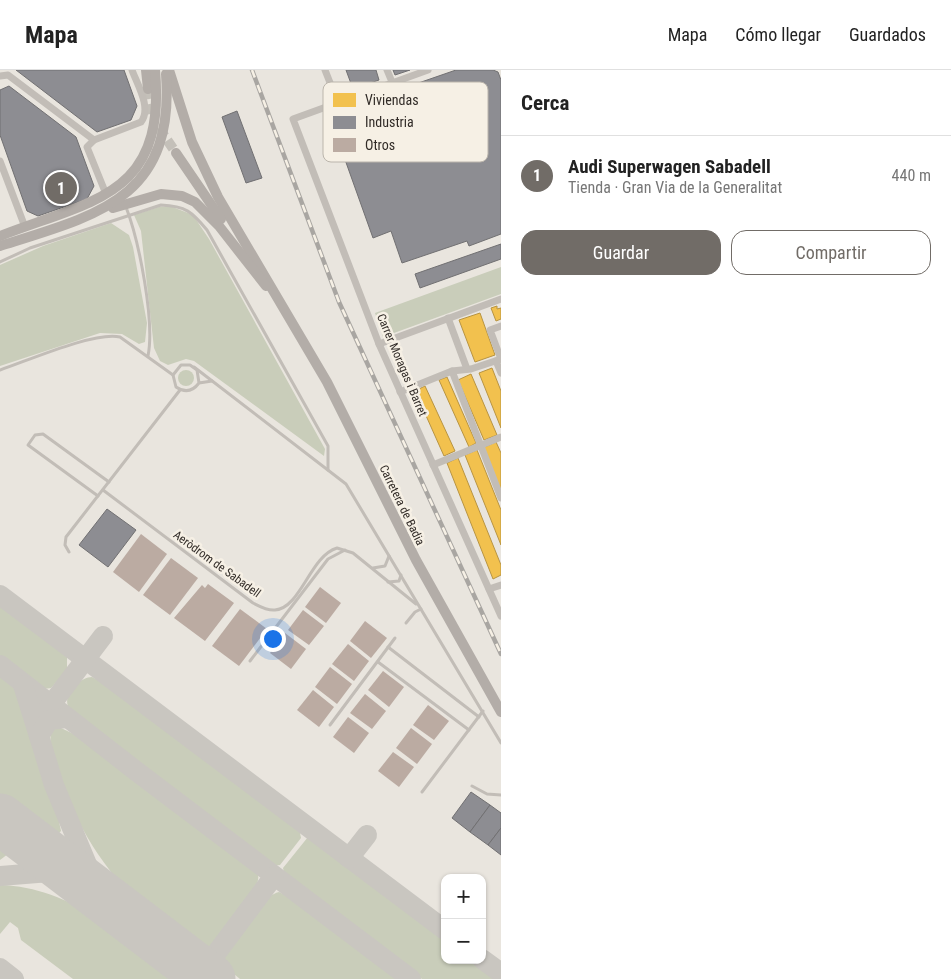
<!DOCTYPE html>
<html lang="es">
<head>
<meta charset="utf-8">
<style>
	body { margin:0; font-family:"Roboto Condensed",sans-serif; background:#f2f2f2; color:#222 }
	.controls { position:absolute; right:15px; bottom:15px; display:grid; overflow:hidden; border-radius:10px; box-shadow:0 1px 4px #0004 }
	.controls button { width:45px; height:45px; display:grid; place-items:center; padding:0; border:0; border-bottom:1px solid #e0e0e0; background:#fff; color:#222; font:25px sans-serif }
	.you { position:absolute; left:272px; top:568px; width:18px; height:18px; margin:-12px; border:4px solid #fff; border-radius:50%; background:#1a73e8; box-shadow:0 0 0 8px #1a73e833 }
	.badge { display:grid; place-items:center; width:32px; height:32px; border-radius:50%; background:#716c67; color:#fff; font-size:16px; font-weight:700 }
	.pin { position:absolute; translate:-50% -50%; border:2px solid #fff; box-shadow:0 1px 5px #0006 }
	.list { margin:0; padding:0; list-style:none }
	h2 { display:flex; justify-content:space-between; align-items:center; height:65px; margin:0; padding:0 20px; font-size:21px }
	h2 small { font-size:16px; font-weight:400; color:#767676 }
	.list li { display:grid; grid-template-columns:32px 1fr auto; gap:15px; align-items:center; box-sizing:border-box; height:80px; padding:0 20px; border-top:1px solid #e0e0e0 }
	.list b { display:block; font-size:19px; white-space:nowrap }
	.list p { margin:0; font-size:16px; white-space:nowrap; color:#767676 }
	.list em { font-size:16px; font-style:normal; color:#767676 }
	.actions { display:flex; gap:10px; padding:15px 20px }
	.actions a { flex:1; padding:11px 0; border:1px solid #716c67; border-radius:15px; text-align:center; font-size:18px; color:#716c67 }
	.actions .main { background:#716c67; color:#fff }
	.map { position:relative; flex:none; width:501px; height:909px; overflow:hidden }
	header { display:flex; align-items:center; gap:30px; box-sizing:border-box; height:70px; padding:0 25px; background:#fff; border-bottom:1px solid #e0e0e0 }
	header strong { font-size:24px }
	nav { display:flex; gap:28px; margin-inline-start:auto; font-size:18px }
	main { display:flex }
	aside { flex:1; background:#fff }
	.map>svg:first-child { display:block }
</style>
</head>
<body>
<header>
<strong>Mapa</strong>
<nav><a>Mapa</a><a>Cómo llegar</a><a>Guardados</a></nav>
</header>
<main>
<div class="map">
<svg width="501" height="909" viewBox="0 0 501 909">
	<rect width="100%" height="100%" fill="#e9e5de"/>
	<g fill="#c9cdba">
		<polygon points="170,136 193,145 209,169 325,379 324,386 194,291 186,289 168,295 160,291 154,278 141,161 134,145 159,137"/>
		<polygon points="111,153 129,165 133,177 147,253 145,272 139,274 122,264 100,263 0,296 0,195 43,176"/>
		<polygon points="501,197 501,224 383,267 375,243"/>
		<circle cx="186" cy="308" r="8"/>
		<path d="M0,532L54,573L67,587V600L51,618C36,622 12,599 0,590Z"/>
		<polygon points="0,606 15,619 20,628 58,747 61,761 58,764 50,765 0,728"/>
		<path d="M92,607L117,620L299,758L301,768L280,795L272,796L79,649C76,645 70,641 68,636C63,624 80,607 92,607Z"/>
		<path d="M59,657L86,670L244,790L258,805C262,819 221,869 210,881H202C183,866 162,852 144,836C104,802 76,754 59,705C55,692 47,673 52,660Z"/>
		<polygon points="308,767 445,868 445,890 474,890 499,909 422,909 285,806 283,798"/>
		<polygon points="0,772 6,777 8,784 0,790"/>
		<path d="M0,815C72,817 126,868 181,909H73L21,870L18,858L10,852L0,864Z"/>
		<path d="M279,822L297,831L401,909H240L223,895L222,887C231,872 262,825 279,822Z"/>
	</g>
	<g fill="#f2c14e" stroke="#b89442">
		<polygon points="497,236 497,239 501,238 501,249 496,251 491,238"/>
		<polygon points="480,243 495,285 475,292 459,250"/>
		<polygon points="492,298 501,321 501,358 479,303"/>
		<polygon points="471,304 497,365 484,370 458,310"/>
		<polygon points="447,307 476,373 469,377 439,310"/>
		<polygon points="425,316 455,381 444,386 415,321"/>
		<polygon points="496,372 501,383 501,422 482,378"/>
		<polygon points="477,380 501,440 501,475 465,385"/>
		<polygon points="458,388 501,495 501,505 493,509 447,393"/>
	</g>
	<g fill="#8d8d92" stroke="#717072">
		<polygon points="124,0 137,36 131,50 97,62 16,0"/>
		<polygon points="346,0 376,0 379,10 353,19"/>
		<polygon points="393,0 410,0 395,5"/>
		<polygon points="456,0 493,0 498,2 501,10 501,164 469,176 467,171 402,193 391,161 373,168 333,56 383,39 378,27"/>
		<polygon points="9,16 76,67 94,116 87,129 38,146 27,141 0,65 0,20"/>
		<polygon points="237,41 262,108 246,113 222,47"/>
		<polygon points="501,174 501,189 420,218 415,204"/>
		<polygon points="107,439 136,460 108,497 79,475"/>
		<polygon points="471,722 490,735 470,762 452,748"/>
		<polygon points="490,735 501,743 501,758 488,775 470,762"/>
		<polygon points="501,758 501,785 488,775"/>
	</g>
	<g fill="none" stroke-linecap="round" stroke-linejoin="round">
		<g stroke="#c9c6c0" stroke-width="20">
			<polyline points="0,525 445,860"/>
			<polyline points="0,595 136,701 411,909"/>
			<polyline points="23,615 39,666 43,648 50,636 103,566"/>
			<polyline points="66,648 49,650 39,666 54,715 99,823"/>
			<polyline points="349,788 367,765"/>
			<polyline points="0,806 50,802 65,798"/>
			<polyline points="482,889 501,903"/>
			<polyline points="0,898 14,909"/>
			<polyline points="197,909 274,806"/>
		</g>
		<polyline stroke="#c9c6c0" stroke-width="51" points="0,749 210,909"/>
	</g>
	<g fill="#bbaba2">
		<polygon points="141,464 167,484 139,522 113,502"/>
		<polygon points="171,488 198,508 170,545 143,525"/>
		<polygon points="208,514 234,533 205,571 174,548 202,515 205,518"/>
		<polygon points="320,517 341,533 326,553 305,537"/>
		<polygon points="240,539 267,559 239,596 212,576"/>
		<polygon points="303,540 324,556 309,575 288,560"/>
		<polygon points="365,551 387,568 371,588 350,571"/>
		<polygon points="285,563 306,579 291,599 270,583"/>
		<polygon points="348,574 369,591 354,611 332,594"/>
		<polygon points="330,597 352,614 337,634 315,617"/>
		<polygon points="383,601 404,617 389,637 368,620"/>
		<polygon points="313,620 334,637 319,657 297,640"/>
		<polygon points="365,624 386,641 372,659 350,643"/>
		<polygon points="428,635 449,651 434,670 413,655"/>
		<polygon points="348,647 369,663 354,683 333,667"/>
		<polygon points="411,658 432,674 417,694 396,678"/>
		<polygon points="393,682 414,697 399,717 378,701"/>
	</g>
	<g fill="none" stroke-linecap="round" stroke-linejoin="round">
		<g stroke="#c4c0b9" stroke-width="10" stroke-dasharray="10 5" stroke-linecap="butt">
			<polyline points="148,19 153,45"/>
			<polyline points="159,58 176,83"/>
		</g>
		<g stroke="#c2bdb7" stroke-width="3">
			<path d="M126,137C139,171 155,251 148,286"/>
			<path d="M0,192L30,178L161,135C186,136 192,142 207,160L328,376V400"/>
			<polyline points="194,297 346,414 501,673"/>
			<path d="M0,300C27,291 95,261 120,267L173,305"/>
			<path d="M199,313L197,300L190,295H181L173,305L176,317C185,323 193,321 199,313L212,311"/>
			<path d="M103,420L253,533C259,536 267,541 275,540C301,538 310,486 337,478L353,483L416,534"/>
			<polyline points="98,426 28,375 35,365 43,364 109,412"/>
			<polyline points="69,482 65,475 66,467 180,320"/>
			<polyline points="373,498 385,496 389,486"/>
			<polyline points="388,512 399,511 401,505"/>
			<polyline points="406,553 415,542 421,539"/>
			<polyline points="388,577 479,647"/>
			<polyline points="250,591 328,489 345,480"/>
			<polyline points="378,592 469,660"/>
			<polyline points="330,655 395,568"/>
			<polyline points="472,716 487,724 501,725"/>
			<polyline points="422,722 483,641"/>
		</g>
		<g stroke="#c2bdb7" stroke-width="7">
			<polyline points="325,0 338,33"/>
			<polyline points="387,0 392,12"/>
			<polyline points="428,0 293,49 379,274 501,546"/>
			<polyline points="0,6 8,5 94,70"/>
			<polyline points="0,91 25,157"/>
			<path d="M106,124L87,77L94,70L141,52C152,38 137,14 132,0"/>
			<polyline points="448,248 467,299"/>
			<polyline points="379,274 501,229"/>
			<polyline points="501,289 490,260 501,256"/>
			<polyline points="496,291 501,303"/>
			<polyline points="452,301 501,428"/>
			<polyline points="400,322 452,301 471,299 501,289"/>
			<polyline points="433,395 501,367"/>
			<polyline points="489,519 501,515"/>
		</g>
		<g stroke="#b3ada8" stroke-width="10">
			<polyline points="146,0 148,19"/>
			<polyline points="169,0 192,72 218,127 327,312 416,490 501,642"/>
			<polyline points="176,83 221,149"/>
			<polyline points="113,138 161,124 182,126 195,132 219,156 266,216"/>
			<path d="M0,166C95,129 166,126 155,0"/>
			<path d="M0,176C99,145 175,128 166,4"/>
		</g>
		<defs>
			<polyline id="rail" points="252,0 339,232 501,584"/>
		</defs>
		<use href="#rail" stroke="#a9a6a2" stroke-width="4.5"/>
		<use href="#rail" stroke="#f6f0e5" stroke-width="2.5" stroke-dasharray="8" stroke-linecap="butt"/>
	</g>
	<g text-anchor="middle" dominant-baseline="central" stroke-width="5" stroke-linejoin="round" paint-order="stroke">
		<g font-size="12" fill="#312b27" stroke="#f6f0e5">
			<text transform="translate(402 295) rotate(67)">Carrer Moragas i Barret</text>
			<text transform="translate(402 435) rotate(64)">Carretera de Badia</text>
			<text transform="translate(217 494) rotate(36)">Aeròdrom de Sabadell</text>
		</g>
	</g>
	<rect x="323" y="12" width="165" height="80" rx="8" fill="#f6f0e5" stroke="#bbb5ac" stroke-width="1"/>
	<rect x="333" y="23" width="23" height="14" fill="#f2c14e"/>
	<rect x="333" y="46" width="23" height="13" fill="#8d8d92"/>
	<rect x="333" y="68" width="23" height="14" fill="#bbaba2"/>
	<g font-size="14" fill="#312b27">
		<text x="365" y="35">Viviendas</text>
		<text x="365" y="57">Industria</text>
		<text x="365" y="80">Otros</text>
	</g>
</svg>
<div class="controls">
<button>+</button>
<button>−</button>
</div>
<div class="you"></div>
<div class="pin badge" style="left:61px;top:118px">1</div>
</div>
<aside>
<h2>Cerca<small></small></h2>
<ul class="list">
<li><span class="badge">1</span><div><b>Audi Superwagen Sabadell</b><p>Tienda · Gran Via de la Generalitat</p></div><em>440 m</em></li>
</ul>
<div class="actions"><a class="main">Guardar</a><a>Compartir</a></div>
</aside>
</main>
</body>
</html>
